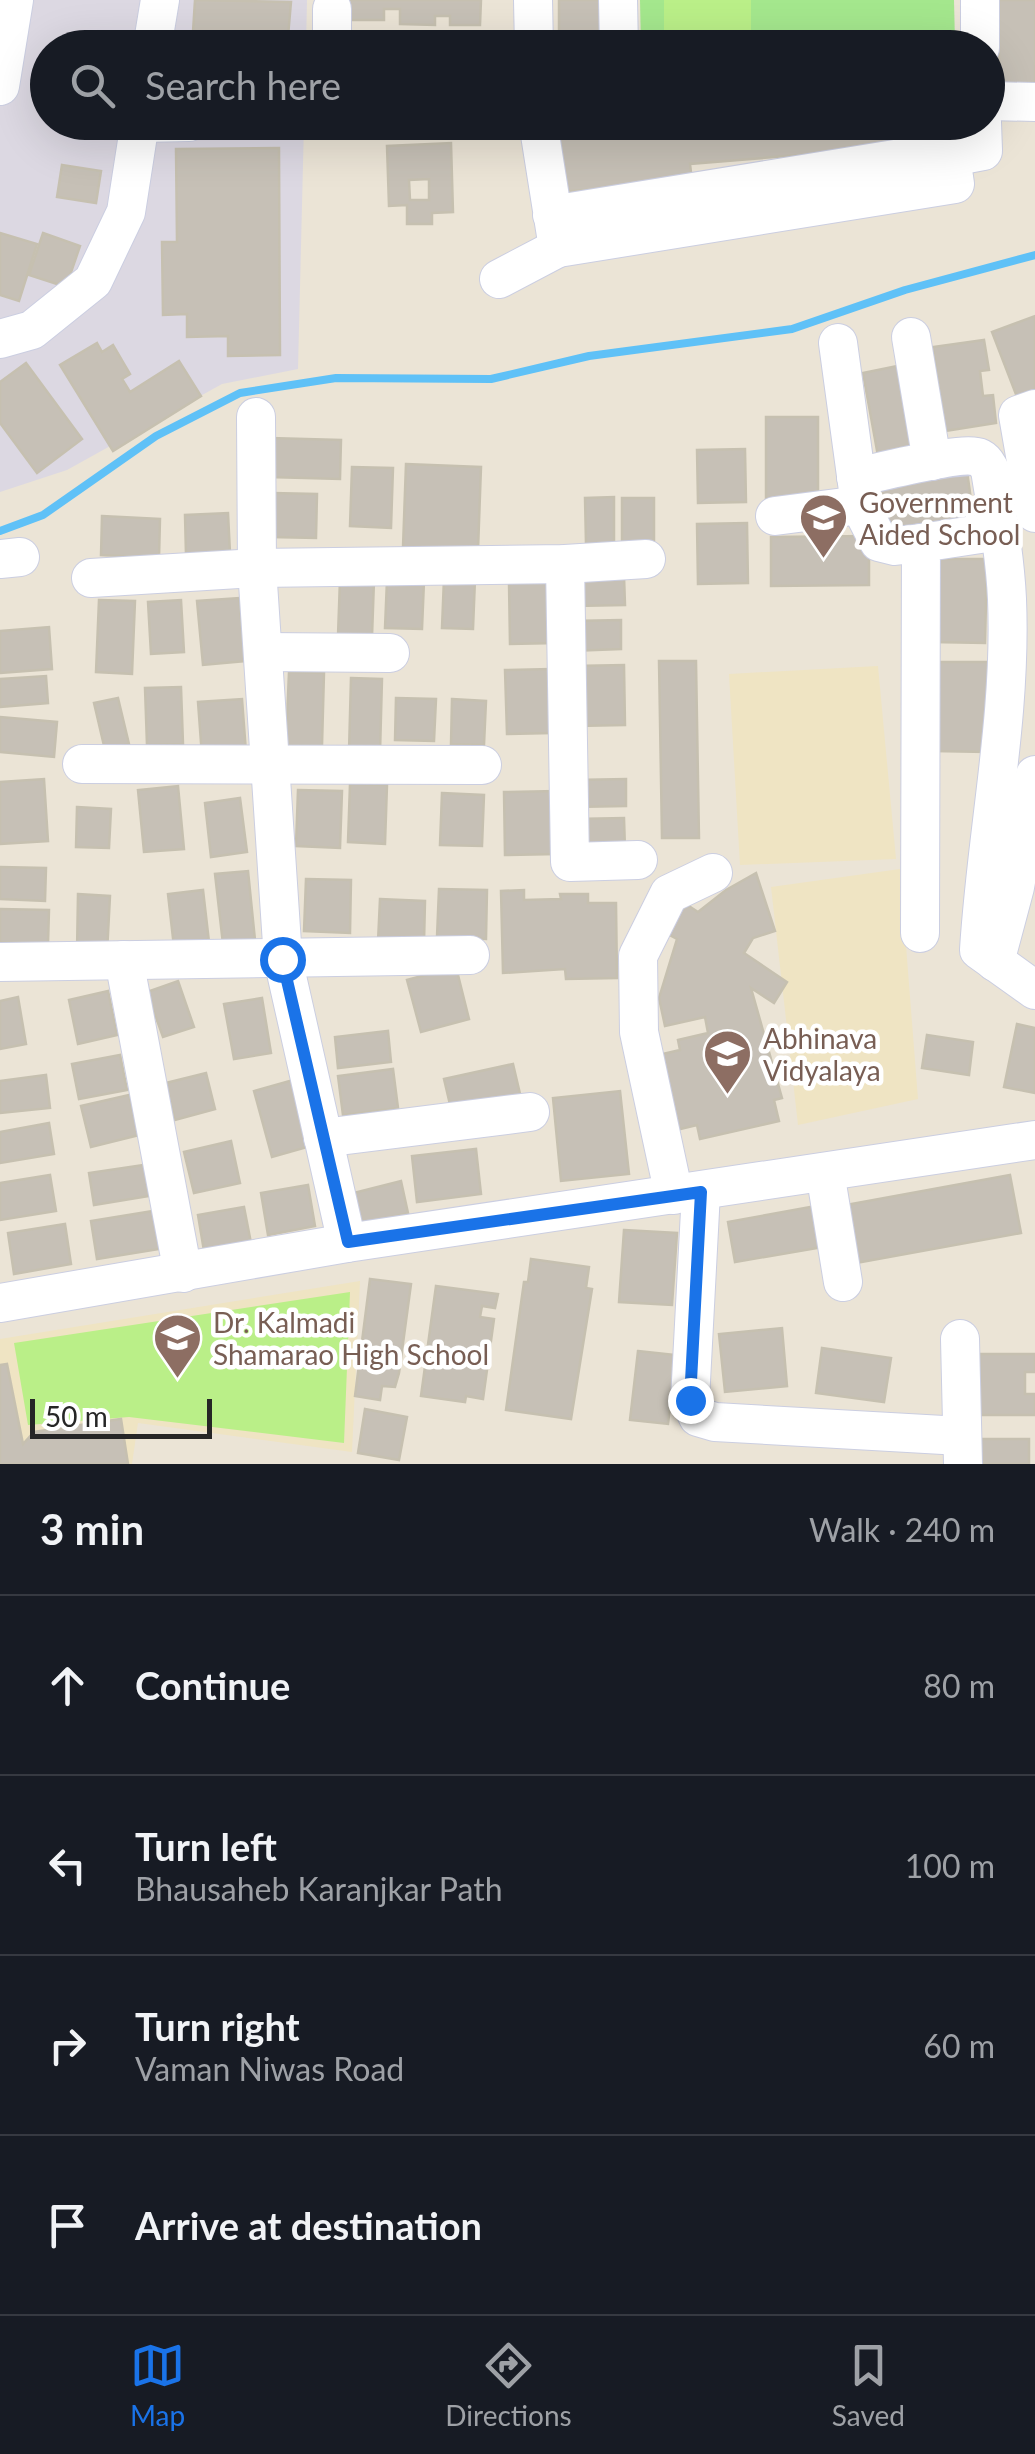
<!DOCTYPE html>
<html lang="en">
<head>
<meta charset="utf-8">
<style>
	body { margin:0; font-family:Lato,sans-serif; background:#242831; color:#f1f3f6 }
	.scale { position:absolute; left:30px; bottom:25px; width:182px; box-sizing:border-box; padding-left:10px; border:5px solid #262626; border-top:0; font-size:28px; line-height:35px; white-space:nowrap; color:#262626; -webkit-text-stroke:8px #fff; paint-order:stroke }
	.stop { position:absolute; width:30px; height:30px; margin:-22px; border:8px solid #1a73e8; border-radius:50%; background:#fff }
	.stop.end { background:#1a73e8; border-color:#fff; box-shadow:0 2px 10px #0008 }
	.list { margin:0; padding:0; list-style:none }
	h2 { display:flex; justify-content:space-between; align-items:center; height:130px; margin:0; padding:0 40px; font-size:42px }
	h2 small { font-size:32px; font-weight:400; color:#9ea1a6 }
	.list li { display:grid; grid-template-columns:65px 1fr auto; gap:30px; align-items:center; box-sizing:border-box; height:180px; padding:0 40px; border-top:2px solid #363941 }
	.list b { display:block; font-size:38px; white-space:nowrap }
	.list p { margin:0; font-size:32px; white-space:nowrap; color:#9ea1a6 }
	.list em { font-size:32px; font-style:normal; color:#9ea1a6 }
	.icon { flex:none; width:55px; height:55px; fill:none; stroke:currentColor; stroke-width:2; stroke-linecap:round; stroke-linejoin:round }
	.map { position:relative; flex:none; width:1035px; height:1464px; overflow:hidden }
	.search { position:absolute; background:#171b24; box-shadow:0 10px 40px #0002; left:30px; right:30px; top:30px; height:110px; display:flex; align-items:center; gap:25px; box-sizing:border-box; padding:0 35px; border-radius:55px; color:#9ea1a6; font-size:38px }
	.sheet { height:850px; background:#171b24 }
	nav { display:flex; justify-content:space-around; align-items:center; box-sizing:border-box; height:140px; border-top:2px solid #363941; background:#171b24; font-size:28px; color:#9ea1a6 }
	nav a { display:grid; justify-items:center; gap:5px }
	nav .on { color:#1a73e8 }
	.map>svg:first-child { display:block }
</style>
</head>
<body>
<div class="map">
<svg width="1035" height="1464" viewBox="0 0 1035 1464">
	<rect width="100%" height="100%" fill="#ebe4d6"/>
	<polygon fill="#dcd8e2" points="0,0 307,0 306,47 48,48 48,122 304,123 298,369 222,384 67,470 0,492"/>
	<g fill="#efe4c3">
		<polygon points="878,666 896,859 740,865 729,674"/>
		<polygon points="900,869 918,1099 798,1125 771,887"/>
		<polygon points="360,1281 352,1452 138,1423 132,1464 0,1464 0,1339"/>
	</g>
	<polygon fill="#a4e78d" points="640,0 954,0 955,43 641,47"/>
	<g fill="#baef88">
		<polygon points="664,0 751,0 751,41 664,42"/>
		<polygon points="350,1292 344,1443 129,1417 28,1425 14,1343"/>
	</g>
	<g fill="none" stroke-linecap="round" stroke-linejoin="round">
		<polyline stroke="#5fc1f7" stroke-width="8" points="0,531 43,515 156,436 240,393 336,378 491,379 589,356 792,329 905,290 1035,255"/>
	</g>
	<g fill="#c6c0b6" stroke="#c6c0b0" stroke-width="2.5" fill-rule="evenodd">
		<polygon points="195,0 291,2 287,48 192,48"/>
		<polygon points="350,0 481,0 480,25 450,25 450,16 435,16 435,25 400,24 400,9 384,9 384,20 349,20"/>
		<polygon points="559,0 606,0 607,48 559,48"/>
		<rect x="999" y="0" width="36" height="93"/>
		<polygon points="353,43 474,47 474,48 353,48"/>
		<polygon points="554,122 969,122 971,141 690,164 692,181 559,192"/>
		<path d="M451,143L453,212L432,213V224H407V205L389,206L387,146ZM429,179V200H410L409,180Z"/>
		<polygon points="279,148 280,355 228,356 228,336 187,337 187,314 163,315 162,242 177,242 176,149"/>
		<polygon points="62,165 101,171 96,203 57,197"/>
		<polygon points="0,233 37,244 19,301 0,295"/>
		<polygon points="43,233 80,246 66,287 29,275"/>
		<polygon points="1035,316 1035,390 1017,397 992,332"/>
		<polygon points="984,340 989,370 980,371 983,396 993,395 996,423 945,431 933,347"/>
		<polygon points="97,343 102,352 113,345 130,374 122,379 130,392 179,361 201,396 113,451 60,365"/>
		<polygon points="26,363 82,439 37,473 0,423 0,382"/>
		<polygon points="912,363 928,446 878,456 863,373"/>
		<polygon points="766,417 818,417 818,507 766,508"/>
		<polygon points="270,438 341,440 340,479 269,477"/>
		<polygon points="745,449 746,502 698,503 697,450"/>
		<polygon points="406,464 481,467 478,550 403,547"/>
		<polygon points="352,467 393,468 391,528 350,526"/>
		<polygon points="967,471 975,529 887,542 880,483"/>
		<polygon points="272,493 317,494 316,538 271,537"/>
		<polygon points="614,497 614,543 586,544 585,498"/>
		<polygon points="622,498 654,498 654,541 622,542"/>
		<polygon points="228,513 230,553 186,555 185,515"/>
		<polygon points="102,516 160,519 159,558 101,555"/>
		<polygon points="747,523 748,583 698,584 697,524"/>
		<polygon points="869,536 869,585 771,586 771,537"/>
		<polygon points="933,559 987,559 985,643 932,642"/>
		<polygon points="624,576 625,605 575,606 574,577"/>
		<polygon points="444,578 475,579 473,629 442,628"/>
		<polygon points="340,579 374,580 372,637 338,636"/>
		<polygon points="387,580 424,581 422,629 385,628"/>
		<polygon points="556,582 557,643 510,644 509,583"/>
		<polygon points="239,598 245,661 203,665 197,601"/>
		<polygon points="99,600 135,601 132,674 96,672"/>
		<polygon points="181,600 184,652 151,654 148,602"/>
		<polygon points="621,620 621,649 571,651 571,621"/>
		<polygon points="49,627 52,669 0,673 0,631"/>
		<polygon points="659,661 696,661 699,838 662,838"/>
		<polygon points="935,662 988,662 986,752 934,751"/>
		<polygon points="624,665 625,725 576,726 574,666"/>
		<polygon points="550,669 552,733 507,734 505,670"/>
		<polygon points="289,672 324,673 322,746 286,745"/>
		<polygon points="46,676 48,703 0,707 0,679"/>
		<polygon points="351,678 382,679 380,753 349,752"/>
		<polygon points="181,687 183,744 147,745 145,688"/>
		<polygon points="118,698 129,744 105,750 94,703"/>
		<polygon points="396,698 436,699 434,741 395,740"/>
		<polygon points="242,699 246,752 202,756 198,702"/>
		<polygon points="452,699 486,701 484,745 451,744"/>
		<polygon points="0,717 57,722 54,757 0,752"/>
		<polygon points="44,779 48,841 0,844 0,782"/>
		<polygon points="626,779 626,806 574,807 574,780"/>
		<polygon points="350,784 387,785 385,844 348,842"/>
		<polygon points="178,786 184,849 144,852 138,790"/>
		<polygon points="298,790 342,791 340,848 296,846"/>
		<polygon points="556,791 557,854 505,855 504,792"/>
		<polygon points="442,793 484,795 482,846 440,845"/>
		<polygon points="240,798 247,852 211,857 205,803"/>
		<polygon points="77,807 111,809 109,848 76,847"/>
		<polygon points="624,818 625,849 575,850 575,819"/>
		<polygon points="0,867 46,868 45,901 0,899"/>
		<polygon points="248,871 255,940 223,944 215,874"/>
		<polygon points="756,873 775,931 753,938 744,953 787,982 774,1003 751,988 782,1098 774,1100 779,1121 700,1139 697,1125 668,1132 650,1057 680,1050 678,1040 708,1033 705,1017 665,1026 659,998 677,939 660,930 678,899 698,912 726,890"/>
		<polygon points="306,879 351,880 350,933 304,931"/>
		<polygon points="439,889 487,890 486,939 437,937"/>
		<polygon points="203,890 209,942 174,947 168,894"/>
		<polygon points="524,890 524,900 561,899 560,894 588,894 588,903 616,903 617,978 566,979 565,969 503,973 501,891"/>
		<polygon points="78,894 110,896 107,953 77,952"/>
		<polygon points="380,899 425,901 424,943 378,942"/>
		<polygon points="0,909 49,910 48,944 0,942"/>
		<polygon points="456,967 469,1019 421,1032 407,980"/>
		<polygon points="178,981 194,1027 163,1037 147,992"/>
		<polygon points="108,991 117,1035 78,1044 69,1000"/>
		<polygon points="18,997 26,1044 0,1049 0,1001"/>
		<polygon points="262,998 271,1053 234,1059 224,1004"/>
		<polygon points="1017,1024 1035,1028 1035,1093 1004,1087"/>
		<polygon points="388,1031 391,1062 338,1068 335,1037"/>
		<polygon points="927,1035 973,1042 969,1075 922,1068"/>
		<polygon points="120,1055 127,1090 79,1099 72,1064"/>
		<polygon points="513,1064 521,1098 452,1113 444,1079"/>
		<polygon points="393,1069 398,1108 343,1115 338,1076"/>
		<polygon points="206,1073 215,1109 175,1120 166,1083"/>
		<polygon points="46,1075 50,1108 0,1113 0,1081"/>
		<polygon points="293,1080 311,1146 272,1157 254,1091"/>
		<polygon points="620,1091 629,1174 561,1181 553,1098"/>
		<polygon points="129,1095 139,1135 91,1147 81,1106"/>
		<polygon points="49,1123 54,1154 0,1163 0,1132"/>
		<polygon points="231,1141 240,1183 194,1193 184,1152"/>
		<polygon points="476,1149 481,1194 417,1202 412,1156"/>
		<polygon points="144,1165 149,1196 94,1205 89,1173"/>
		<polygon points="50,1175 56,1211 0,1220 0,1183"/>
		<polygon points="1010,1175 1021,1233 856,1263 846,1205"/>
		<polygon points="401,1181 408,1213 357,1226 350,1194"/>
		<polygon points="308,1185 315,1226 268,1235 261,1193"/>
		<polygon points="816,1206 823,1247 735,1262 728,1222"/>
		<polygon points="244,1207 251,1243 204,1251 198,1215"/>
		<polygon points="153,1211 159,1249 97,1259 91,1221"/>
		<polygon points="65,1224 71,1264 14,1274 8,1233"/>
		<polygon points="624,1230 677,1233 672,1305 619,1302"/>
		<polygon points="531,1259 589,1267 586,1288 592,1289 571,1419 506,1410 524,1282 528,1282"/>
		<polygon points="370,1279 411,1284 399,1373 395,1387 382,1386 380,1400 355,1396"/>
		<polygon points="436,1286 498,1294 495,1308 482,1306 480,1317 494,1319 483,1399 466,1396 465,1402 421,1396"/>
		<polygon points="782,1328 787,1386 725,1392 719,1334"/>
		<polygon points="822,1348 891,1358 884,1402 816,1393"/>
		<polygon points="638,1351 676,1355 668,1424 630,1420"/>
		<polygon points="980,1354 1035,1354 1035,1372 1025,1372 1025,1394 1035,1394 1035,1415 980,1415"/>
		<polygon points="7,1364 23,1444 34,1432 121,1419 128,1464 0,1464 0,1365"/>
		<polygon points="365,1409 407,1417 399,1460 358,1453"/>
		<polygon points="979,1439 1029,1439 1029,1464 978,1464"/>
	</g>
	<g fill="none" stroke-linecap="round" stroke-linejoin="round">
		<defs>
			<g id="minor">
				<polyline points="533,0 534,48"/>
				<polyline points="618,0 619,48"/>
				<polyline points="980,0 980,48"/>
				<polyline points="152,48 160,0"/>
				<polyline points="332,48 332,9"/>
				<polyline points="0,86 14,0"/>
				<polyline points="988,101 1035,102"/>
				<polyline points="538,122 558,248 955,184 950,150 552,215"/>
				<polyline points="140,123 189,122"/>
				<polyline points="951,157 983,151 982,122"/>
				<polyline points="499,279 558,248"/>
				<polyline points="911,337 932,461"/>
				<polyline points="0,339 32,330 93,281 126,212 140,122"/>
				<polyline points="1035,409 1018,415 1035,513"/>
				<polyline points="256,417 257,568 283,959 347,1243"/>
				<path d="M856,477C877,473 964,450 980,458C986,461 987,465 990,470C997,513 1005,556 1007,599C1012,716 986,834 979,950L1035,990"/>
				<polyline points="860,505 879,542 895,546 921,543"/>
				<polyline points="775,516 860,505 838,343"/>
				<polyline points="0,559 20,557"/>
				<polyline points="565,564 570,862 638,860"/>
				<polyline points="91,578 257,568 565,564 646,559"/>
				<polyline points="263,652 390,653"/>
				<polyline points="82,764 482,765"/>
				<polyline points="920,933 921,543 1000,531"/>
				<polyline points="124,960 183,1273"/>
				<polyline points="0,962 470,955"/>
				<polyline points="995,962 1015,887 1035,775"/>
				<polyline points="323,1138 530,1112"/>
				<polyline points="825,1172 843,1282"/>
				<polyline points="701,1192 690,1400 698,1417 715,1422 961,1436"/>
				<polyline points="674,1195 639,1032 638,956 669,894 713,873"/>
				<polyline points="0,1303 347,1243 1035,1140"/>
				<polyline points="960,1339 963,1464"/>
			</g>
		</defs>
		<use href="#minor" stroke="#cbcee1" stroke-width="40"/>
		<use href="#minor" stroke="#fff" stroke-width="38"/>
	</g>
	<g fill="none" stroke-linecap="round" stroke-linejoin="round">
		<polyline stroke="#1a73e8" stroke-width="12" points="282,959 348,1242 701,1192 690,1400"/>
	</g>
	<defs>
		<symbol id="school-pin" viewBox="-11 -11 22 30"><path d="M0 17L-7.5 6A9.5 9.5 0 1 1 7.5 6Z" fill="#8d6e63" stroke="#fff"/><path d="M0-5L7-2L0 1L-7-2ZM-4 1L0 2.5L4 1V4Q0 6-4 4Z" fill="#fff"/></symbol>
	</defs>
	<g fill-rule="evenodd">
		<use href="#school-pin" x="796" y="490" width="55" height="75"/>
		<use href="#school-pin" x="700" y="1026" width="55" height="75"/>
		<use href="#school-pin" x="150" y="1310" width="55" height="75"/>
	</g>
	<g text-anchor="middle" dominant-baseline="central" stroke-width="9" stroke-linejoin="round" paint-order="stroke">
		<g font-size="28" fill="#785e54" stroke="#fff" text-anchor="start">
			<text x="859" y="502">Government<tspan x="859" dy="32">Aided School</tspan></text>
			<text x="763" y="1038">Abhinava<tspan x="763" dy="32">Vidyalaya</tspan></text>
			<text x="213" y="1322">Dr. Kalmadi<tspan x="213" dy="32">Shamarao High School</tspan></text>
		</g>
	</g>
</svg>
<div class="scale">50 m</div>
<div class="stop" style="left:282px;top:959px"></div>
<div class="stop end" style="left:690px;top:1400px"></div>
<div class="search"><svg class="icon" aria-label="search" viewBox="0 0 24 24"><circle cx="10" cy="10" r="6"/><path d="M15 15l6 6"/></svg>Search here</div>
</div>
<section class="sheet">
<h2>3 min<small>Walk · 240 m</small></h2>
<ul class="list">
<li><svg class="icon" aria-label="ahead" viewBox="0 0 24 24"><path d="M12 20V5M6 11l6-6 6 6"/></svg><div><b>Continue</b></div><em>80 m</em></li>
<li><svg class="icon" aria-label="left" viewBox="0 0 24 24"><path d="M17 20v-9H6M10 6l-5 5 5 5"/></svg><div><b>Turn left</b><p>Bhausaheb Karanjkar Path</p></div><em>100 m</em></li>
<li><svg class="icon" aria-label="right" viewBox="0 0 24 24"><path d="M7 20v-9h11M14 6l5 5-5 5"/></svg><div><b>Turn right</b><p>Vaman Niwas Road</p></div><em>60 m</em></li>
<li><svg class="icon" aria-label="arrive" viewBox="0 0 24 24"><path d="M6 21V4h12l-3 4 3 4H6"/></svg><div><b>Arrive at destination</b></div></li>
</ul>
</section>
<nav>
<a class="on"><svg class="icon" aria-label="map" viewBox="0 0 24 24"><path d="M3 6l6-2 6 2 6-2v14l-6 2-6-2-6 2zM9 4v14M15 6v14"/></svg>Map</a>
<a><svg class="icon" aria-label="directions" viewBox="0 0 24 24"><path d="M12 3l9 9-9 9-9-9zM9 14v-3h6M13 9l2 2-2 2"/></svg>Directions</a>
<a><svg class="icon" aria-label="saved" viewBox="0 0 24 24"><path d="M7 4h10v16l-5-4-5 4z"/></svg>Saved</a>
</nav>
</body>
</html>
